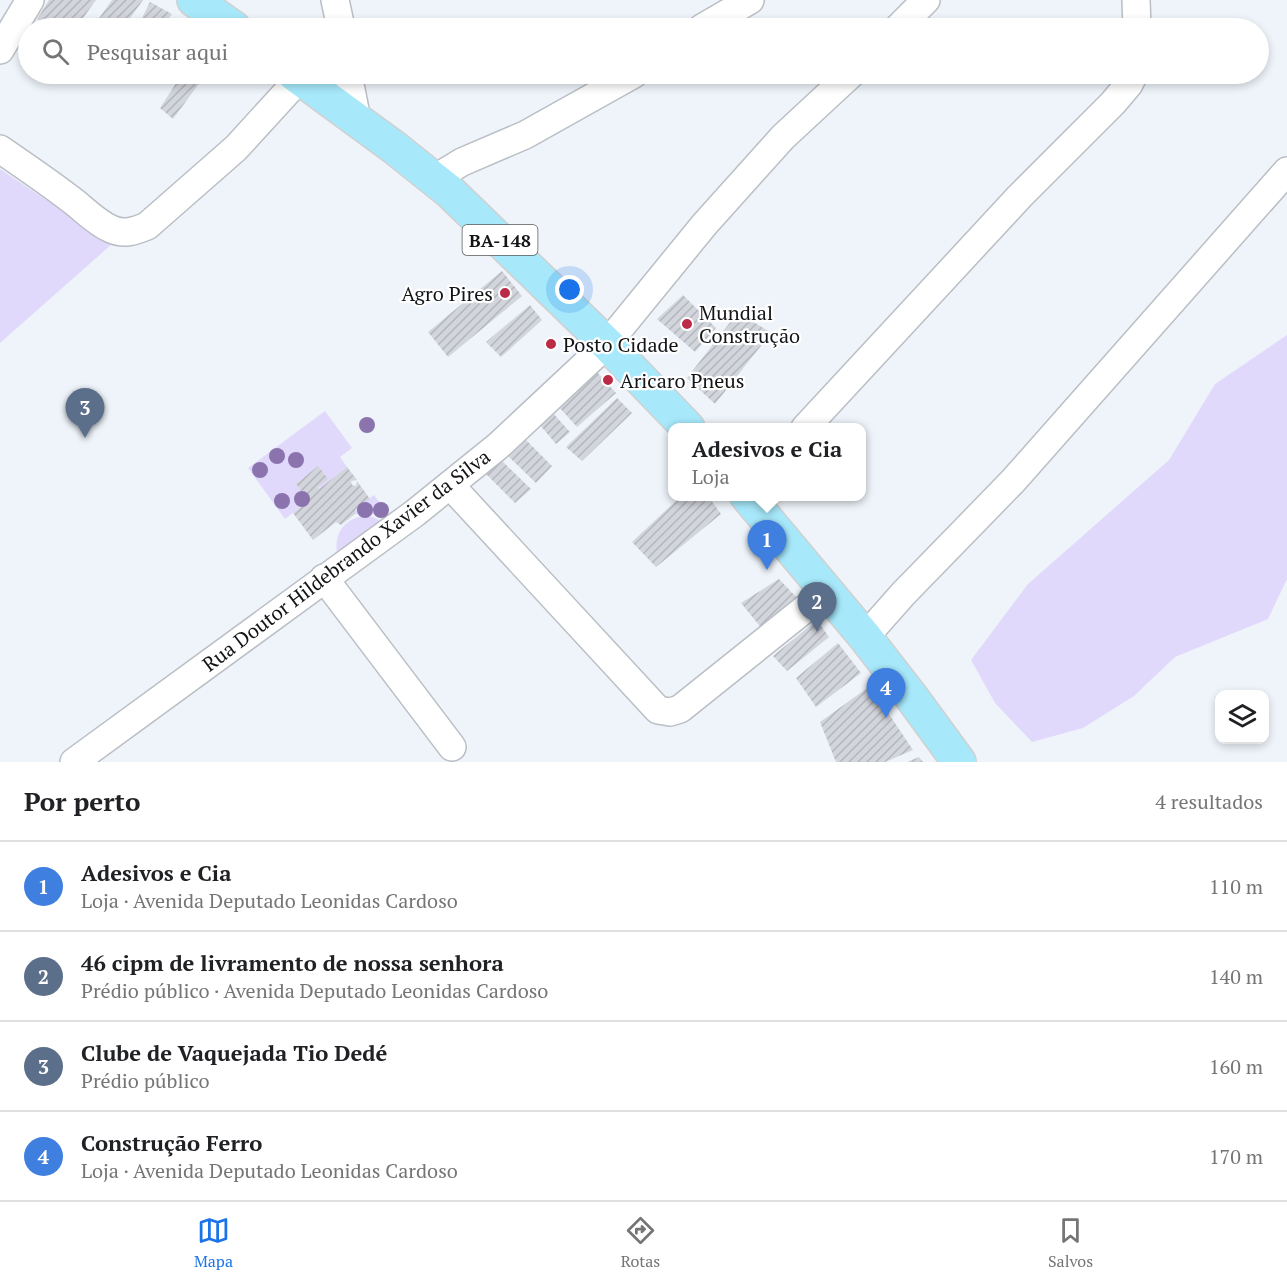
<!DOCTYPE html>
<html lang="pt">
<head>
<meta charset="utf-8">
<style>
	body { margin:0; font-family:"PT Serif",serif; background:#f2f2f2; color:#202124 }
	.controls { position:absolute; right:18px; bottom:18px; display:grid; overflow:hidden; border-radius:12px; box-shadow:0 3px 9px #0003 }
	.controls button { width:54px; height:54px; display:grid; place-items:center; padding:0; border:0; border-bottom:2px solid #e0e0e0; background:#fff; color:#202124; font:30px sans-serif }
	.you { position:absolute; left:570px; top:290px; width:21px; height:21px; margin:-15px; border:4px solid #fff; border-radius:50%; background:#1a73e8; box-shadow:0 0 0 9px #1a73e833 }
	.badge { display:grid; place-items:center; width:39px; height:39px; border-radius:50%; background:#1a73e8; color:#fff; font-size:20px; font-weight:700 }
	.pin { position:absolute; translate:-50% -50px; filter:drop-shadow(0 2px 3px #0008) }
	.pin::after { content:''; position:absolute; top:32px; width:21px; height:18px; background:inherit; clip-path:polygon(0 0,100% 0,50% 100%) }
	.popup { position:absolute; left:668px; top:423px; width:198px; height:78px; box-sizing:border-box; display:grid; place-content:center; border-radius:12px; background:#fff; filter:drop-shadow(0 2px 4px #0005); font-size:20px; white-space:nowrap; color:#757577 }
	.popup b { font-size:22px; color:#202124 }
	.popup::after { content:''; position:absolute; left:50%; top:100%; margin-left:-12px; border:12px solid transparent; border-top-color:#fff }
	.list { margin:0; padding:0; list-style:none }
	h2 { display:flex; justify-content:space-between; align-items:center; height:78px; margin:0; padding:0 24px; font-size:26px }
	h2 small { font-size:20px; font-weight:400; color:#757577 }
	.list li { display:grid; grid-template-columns:39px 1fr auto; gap:18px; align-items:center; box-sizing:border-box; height:90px; padding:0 24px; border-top:2px solid #e0e0e0 }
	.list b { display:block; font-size:22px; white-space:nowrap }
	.list p { margin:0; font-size:20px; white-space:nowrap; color:#757577 }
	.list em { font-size:20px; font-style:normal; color:#757577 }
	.icon { flex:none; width:33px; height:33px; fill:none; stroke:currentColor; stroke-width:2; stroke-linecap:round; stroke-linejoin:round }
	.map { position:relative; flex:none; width:1287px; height:762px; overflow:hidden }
	.search { position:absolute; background:#fff; box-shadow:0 3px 9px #0003; left:18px; right:18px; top:18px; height:66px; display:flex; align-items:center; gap:15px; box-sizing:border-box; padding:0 21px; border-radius:33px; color:#757577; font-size:22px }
	.sheet { height:438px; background:#fff }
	nav { display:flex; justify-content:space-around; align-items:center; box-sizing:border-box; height:84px; border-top:2px solid #e0e0e0; background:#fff; font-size:16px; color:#757577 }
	nav a { display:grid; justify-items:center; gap:3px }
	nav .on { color:#1a73e8 }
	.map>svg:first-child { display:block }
</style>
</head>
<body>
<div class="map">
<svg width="1287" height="762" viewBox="0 0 1287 762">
	<defs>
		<pattern id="building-hatch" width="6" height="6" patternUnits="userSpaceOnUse" patternTransform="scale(1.5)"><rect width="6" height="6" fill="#d3d5dc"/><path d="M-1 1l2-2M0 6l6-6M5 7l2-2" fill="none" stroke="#b4b6bc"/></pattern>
	</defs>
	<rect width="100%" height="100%" fill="#eef4fa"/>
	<g fill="#e1d9fb">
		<polygon points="0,169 112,244 0,343"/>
		<polygon points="1287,335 1287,579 1268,619 1175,657 1134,696 1083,728 1032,742 995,703 971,660 1028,584 1169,460 1215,384"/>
		<polygon points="325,411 352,448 340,457 347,467 319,489 318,467 296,484 308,501 285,519 248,468"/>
		<polygon points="374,495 389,515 355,514 355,510"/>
		<path d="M363,516L373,517L382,522L337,554C334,534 343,520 363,516Z"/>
	</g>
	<g fill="url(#building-hatch)">
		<polygon points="49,0 96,0 76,28 50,28 37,19"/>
		<polygon points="112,0 143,0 123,28 92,28"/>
		<polygon points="150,2 172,14 162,28 137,28"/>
		<polygon points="182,74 206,74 173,119 160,108"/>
		<polygon points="502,271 522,296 448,357 428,332"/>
		<polygon points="683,295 716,328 695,352 657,319"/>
		<polygon points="530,305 542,320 501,357 486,342"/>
		<polygon points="738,312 771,333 715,404 687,378"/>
		<polygon points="597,372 616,393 577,427 558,406"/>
		<polygon points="617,398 632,413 582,461 566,447"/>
		<polygon points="551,411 570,432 556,444 539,424"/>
		<polygon points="521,435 552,466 536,483 504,452"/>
		<polygon points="499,458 531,489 515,503 482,470"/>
		<polygon points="318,466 328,479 318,487 319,489 347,467 357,480 351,481 352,485 356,486 357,481 370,499 355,510 355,514 341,525 336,522 313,540 293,513 308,501 296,484"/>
		<polygon points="681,496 708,496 721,514 656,567 632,542"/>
		<polygon points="779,579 799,600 763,630 741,603"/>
		<polygon points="817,620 829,637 787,671 773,656"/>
		<polygon points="838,643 861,673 816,707 796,678"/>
		<polygon points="870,686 913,750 885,762 836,762 820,722"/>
		<polygon points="919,757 923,762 907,762"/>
	</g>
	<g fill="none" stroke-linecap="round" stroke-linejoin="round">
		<defs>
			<g id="minor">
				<polyline points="335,0 341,28"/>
				<polyline points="1136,0 1137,28"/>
				<polyline points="702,28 750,0"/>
				<polyline points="898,28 926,0"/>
				<polyline points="0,50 30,0"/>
				<polyline points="348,74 357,120"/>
				<path d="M0,149C23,165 47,181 69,198C83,208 95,222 111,229C124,235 135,231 147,226L236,148L300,78"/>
				<polyline points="434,179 462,162 525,135 634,74"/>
				<polyline points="805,428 1020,196 1113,103 1129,84 1134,74"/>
				<polyline points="450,485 658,710 670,712 680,709 826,592"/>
				<polyline points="324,578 452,747"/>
				<polyline points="865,637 903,594 1013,481 1287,171"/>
				<polyline points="74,762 415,513 498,446 607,344 704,225 783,137 851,74"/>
			</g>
			<g id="major">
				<polyline points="194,0 234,28"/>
				<polyline points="294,74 395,148 450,192 607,344 688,428"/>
				<polyline points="747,496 865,637 910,695 959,762"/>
			</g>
		</defs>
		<use href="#minor" stroke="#b9bfc5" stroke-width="30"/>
		<use href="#major" stroke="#d0d0d0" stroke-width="36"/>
		<use href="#minor" stroke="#fff" stroke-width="27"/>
		<use href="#major" stroke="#a7e9fb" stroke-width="33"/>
	</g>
	<g fill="#8b73ae">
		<circle cx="367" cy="425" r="8"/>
		<circle cx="277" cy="456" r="8"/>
		<circle cx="296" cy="460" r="8"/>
		<circle cx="260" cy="470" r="8"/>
		<circle cx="302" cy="499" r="8"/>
		<circle cx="282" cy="501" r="8"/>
		<circle cx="365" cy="510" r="8"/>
		<circle cx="381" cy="510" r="8"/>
	</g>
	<g fill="#bb2a47" stroke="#fff" stroke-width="2">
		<circle cx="505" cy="293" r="6"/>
		<circle cx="687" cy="324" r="6"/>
		<circle cx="551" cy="344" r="6"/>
		<circle cx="608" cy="380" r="6"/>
	</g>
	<g text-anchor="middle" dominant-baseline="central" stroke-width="4.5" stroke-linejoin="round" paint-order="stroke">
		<rect fill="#fff" stroke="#595a5c" stroke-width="1.5" x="462.5" y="225" width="75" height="30" rx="4.5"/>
		<g font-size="18" font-weight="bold" fill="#121416">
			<text x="500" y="240">BA-148</text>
		</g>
		<g font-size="20" fill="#121416" stroke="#fff" text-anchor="start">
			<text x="493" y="293" text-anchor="end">Agro Pires</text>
			<text x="699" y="312">Mundial<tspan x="699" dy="23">Construção</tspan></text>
			<text x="563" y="344">Posto Cidade</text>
			<text x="620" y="380">Aricaro Pneus</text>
		</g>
		<g font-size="20" fill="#121416" stroke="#fff">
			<text transform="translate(346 560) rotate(-37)">Rua Doutor Hildebrando Xavier da Silva</text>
		</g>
	</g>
</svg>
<div class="controls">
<button><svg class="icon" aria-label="layers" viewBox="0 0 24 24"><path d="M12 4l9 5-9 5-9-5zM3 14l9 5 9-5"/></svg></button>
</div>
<div class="you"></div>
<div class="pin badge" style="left:767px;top:570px;background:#3f7fe0">1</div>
<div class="popup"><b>Adesivos e Cia</b>Loja</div>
<div class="pin badge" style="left:817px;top:632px;background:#5c6f8a">2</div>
<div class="pin badge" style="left:85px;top:438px;background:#5c6f8a">3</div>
<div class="pin badge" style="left:886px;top:718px;background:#3f7fe0">4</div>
<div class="search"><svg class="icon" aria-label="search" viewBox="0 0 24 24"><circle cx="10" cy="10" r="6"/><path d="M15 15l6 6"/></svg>Pesquisar aqui</div>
</div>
<section class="sheet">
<h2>Por perto<small>4 resultados</small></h2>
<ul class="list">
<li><span class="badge" style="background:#3f7fe0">1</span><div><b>Adesivos e Cia</b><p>Loja · Avenida Deputado Leonidas Cardoso</p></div><em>110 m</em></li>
<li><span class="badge" style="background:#5c6f8a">2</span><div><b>46 cipm de livramento de nossa senhora</b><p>Prédio público · Avenida Deputado Leonidas Cardoso</p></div><em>140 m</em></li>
<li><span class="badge" style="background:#5c6f8a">3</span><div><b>Clube de Vaquejada Tio Dedé</b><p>Prédio público</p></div><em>160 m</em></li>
<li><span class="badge" style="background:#3f7fe0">4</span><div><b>Construção Ferro</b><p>Loja · Avenida Deputado Leonidas Cardoso</p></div><em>170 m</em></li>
</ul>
</section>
<nav>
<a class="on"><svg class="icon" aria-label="map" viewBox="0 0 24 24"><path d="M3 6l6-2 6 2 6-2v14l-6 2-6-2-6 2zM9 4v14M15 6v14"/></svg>Mapa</a>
<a><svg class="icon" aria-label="directions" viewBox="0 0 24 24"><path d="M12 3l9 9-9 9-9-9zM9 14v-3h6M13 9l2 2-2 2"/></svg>Rotas</a>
<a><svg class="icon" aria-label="saved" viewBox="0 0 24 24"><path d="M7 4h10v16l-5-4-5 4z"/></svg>Salvos</a>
</nav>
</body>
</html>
